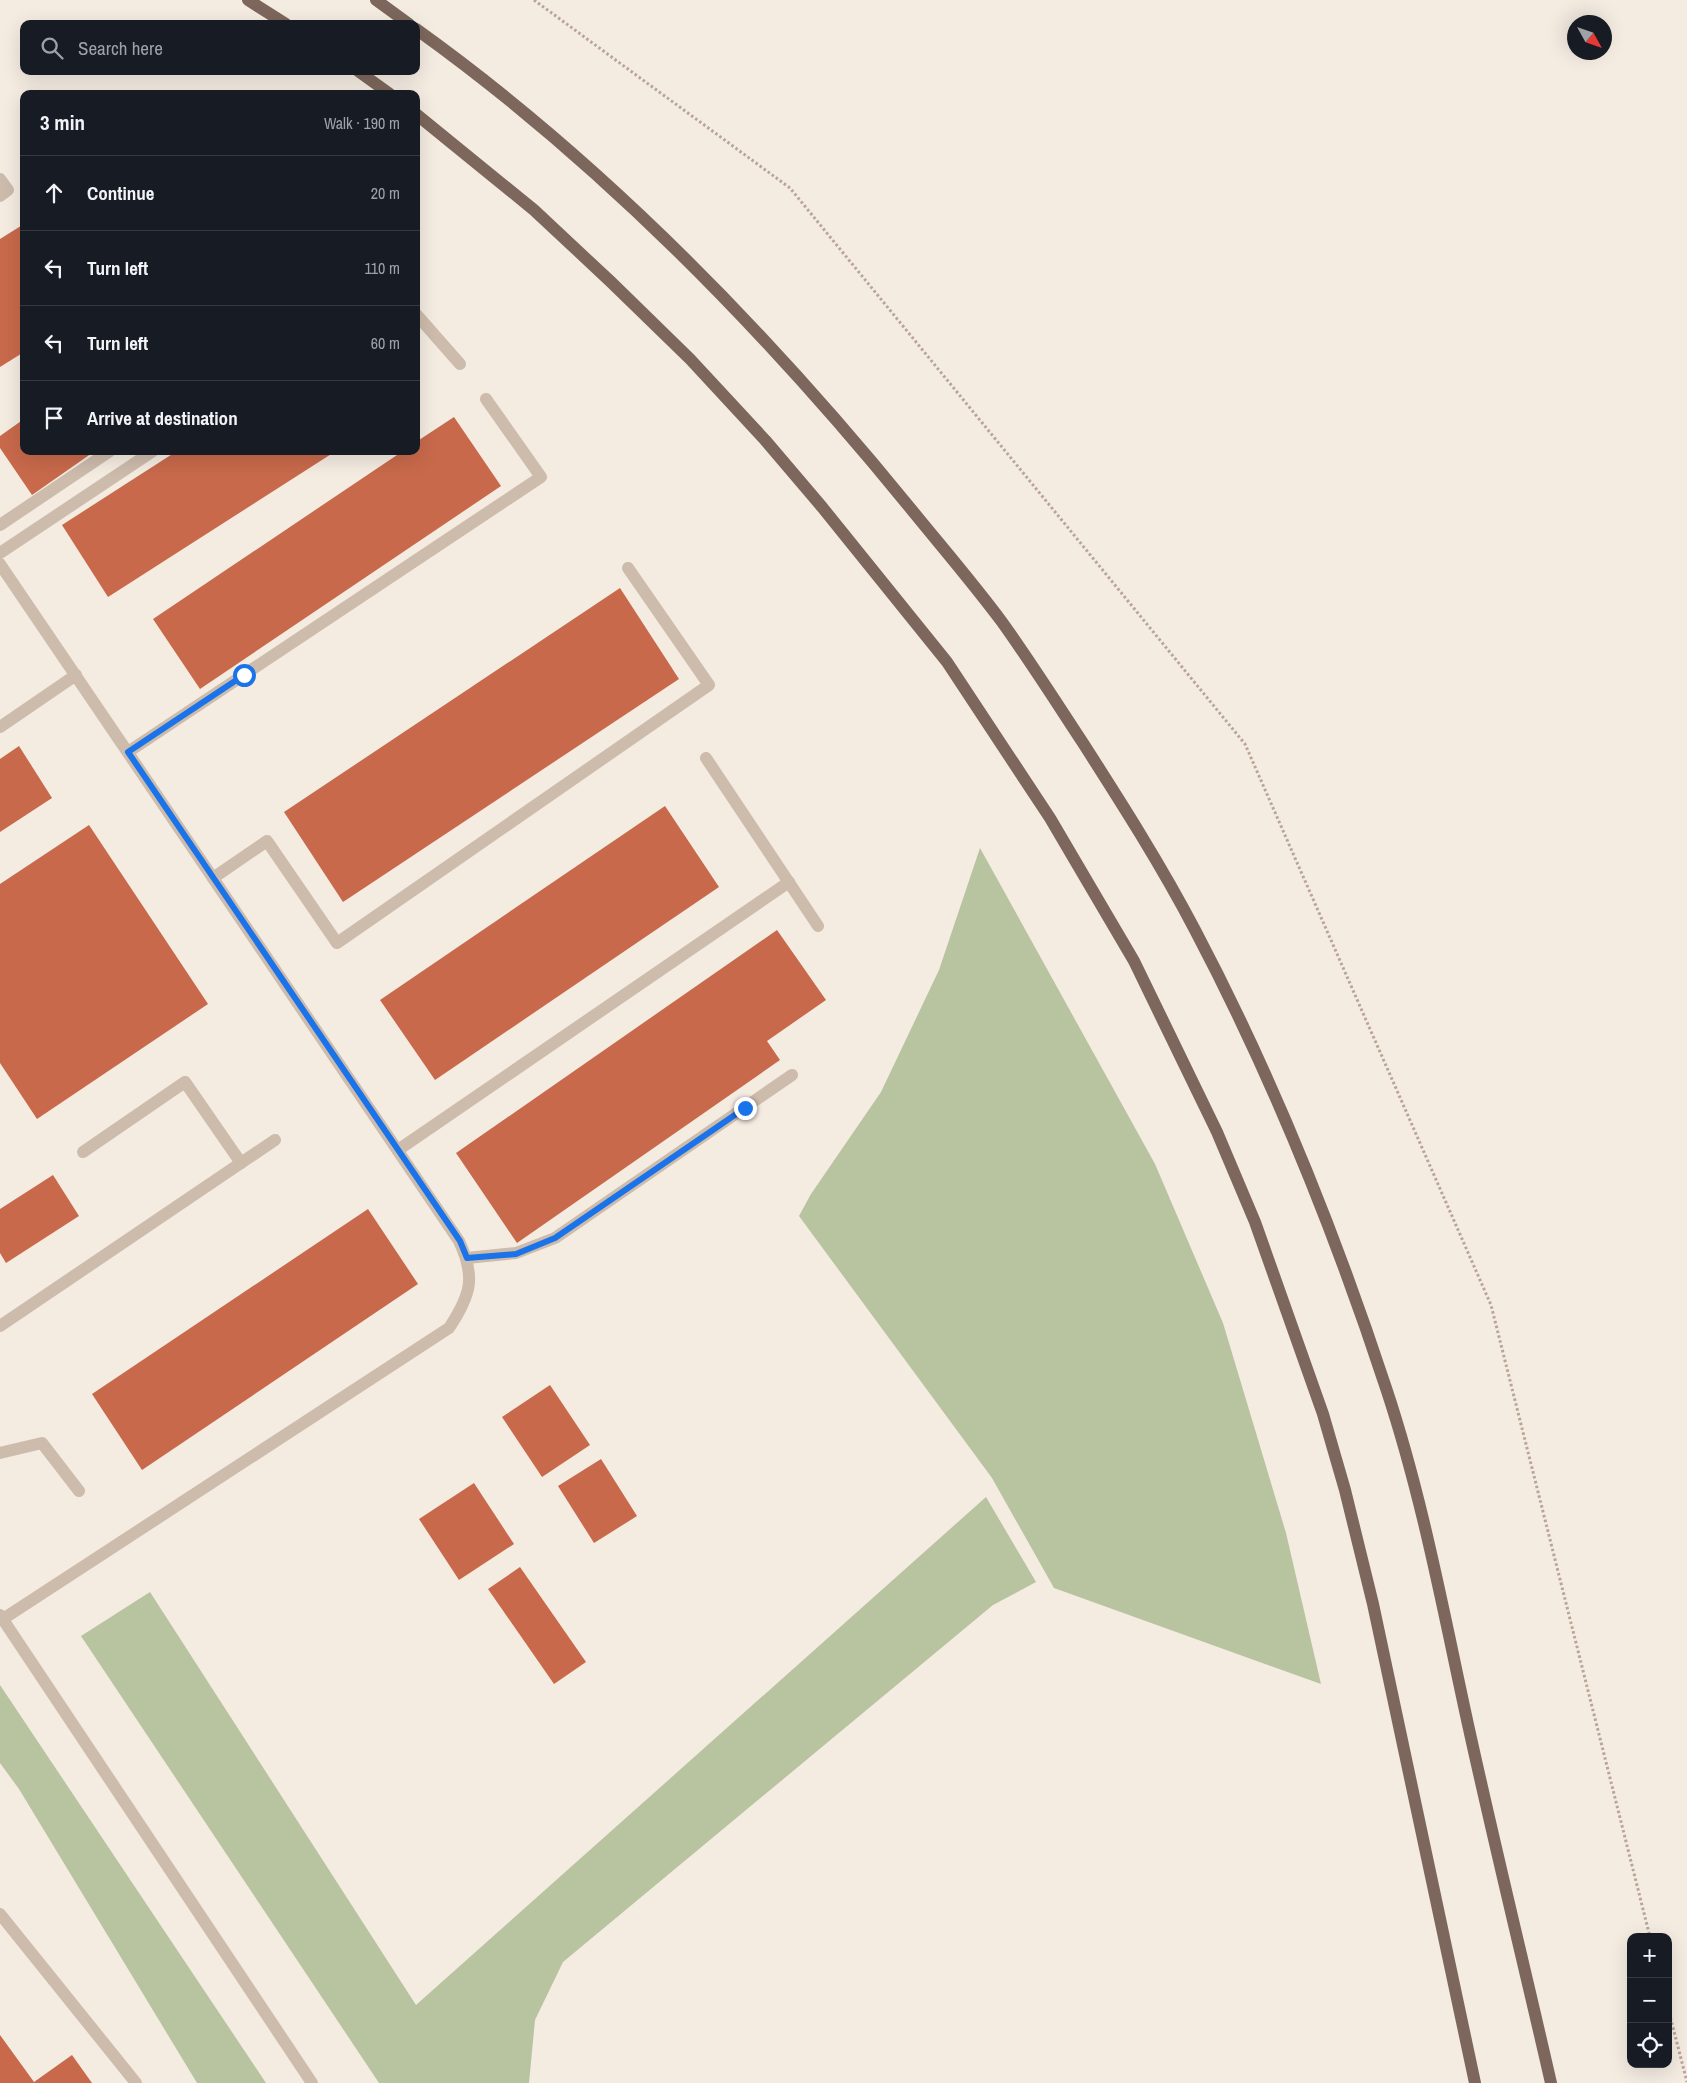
<!DOCTYPE html>
<html lang="en">
<head>
<meta charset="utf-8">
<style>
	body { margin:0; font-family:"Archivo Narrow",sans-serif; background:#20242c; color:#f1f3f6 }
	.controls { position:absolute; right:15px; bottom:15px; display:grid; overflow:hidden; border-radius:10px; box-shadow:0 5px 20px #0002 }
	.controls button { width:45px; height:45px; display:grid; place-items:center; padding:0; border:0; border-bottom:1px solid #363941; background:#171b24; color:#f1f3f6; font:25px sans-serif }
	.compass { position:absolute; left:1567px; top:15px; width:45px; height:45px; border-radius:50%; background:#171b24; box-shadow:0 5px 20px #0002; rotate:130deg }
	.stop { position:absolute; width:15px; height:15px; margin:-11px; border:4px solid #1a73e8; border-radius:50%; background:#fff }
	.stop.end { background:#1a73e8; border-color:#fff; box-shadow:0 1px 5px #0008 }
	.list { margin:0; padding:0; list-style:none }
	h2 { display:flex; justify-content:space-between; align-items:center; height:65px; margin:0; padding:0 20px; font-size:21px }
	h2 small { font-size:16px; font-weight:400; color:#9ea1a6 }
	.list li { display:grid; grid-template-columns:32px 1fr auto; gap:15px; align-items:center; box-sizing:border-box; height:75px; padding:0 20px; border-top:1px solid #363941 }
	.list b { display:block; font-size:19px; white-space:nowrap }
	.list em { font-size:16px; font-style:normal; color:#9ea1a6 }
	.icon { flex:none; width:28px; height:28px; fill:none; stroke:currentColor; stroke-width:2; stroke-linecap:round; stroke-linejoin:round }
	.map { position:relative; flex:none; width:1687px; height:2083px; overflow:hidden }
	.search { position:absolute; background:#171b24; box-shadow:0 5px 20px #0002; left:20px; top:20px; width:400px; height:55px; display:flex; align-items:center; gap:12px; box-sizing:border-box; padding:0 18px; border-radius:10px; color:#9ea1a6; font-size:19px }
	.panel { position:absolute; background:#171b24; box-shadow:0 5px 20px #0002; left:20px; top:90px; width:400px; height:365px; border-radius:10px }
	.map>svg:first-child { display:block }
</style>
</head>
<body>
<div class="map">
<svg width="1687" height="2083" viewBox="0 0 1687 2083">
	<rect width="100%" height="100%" fill="#f4ebe1"/>
	<g fill="#b8c4a0">
		<polygon points="980,848 1155,1164 1223,1323 1286,1533 1321,1684 1054,1588 992,1478 799,1216 811,1194 881,1092 939,970"/>
		<polygon points="986,1497 1036,1582 993,1605 563,1962 535,2020 529,2083 379,2083 81,1636 150,1592 416,2005"/>
		<polygon points="0,1685 266,2083 197,2083 19,1789 0,1763"/>
	</g>
	<g fill="#c8694b">
		<polygon points="24,224 24,352 0,367 0,239"/>
		<polygon points="454,417 501,486 200,689 153,619 403,451 416,451 416,442"/>
		<polygon points="24,419 24,451 95,451 32,495 0,448 0,436"/>
		<polygon points="177,451 336,451 108,597 62,525"/>
		<polygon points="620,588 679,679 343,902 284,812"/>
		<polygon points="19,746 52,798 0,832 0,759"/>
		<polygon points="665,806 719,887 435,1080 380,1000"/>
		<polygon points="89,825 208,1004 37,1119 0,1063 0,884"/>
		<polygon points="777,930 826,1000 767,1041 780,1060 517,1243 456,1153"/>
		<polygon points="53,1175 79,1216 6,1263 0,1253 0,1209"/>
		<polygon points="368,1209 418,1284 142,1470 92,1394"/>
		<polygon points="550,1385 590,1445 542,1477 502,1417"/>
		<polygon points="601,1459 637,1516 594,1543 558,1486"/>
		<polygon points="474,1483 514,1544 459,1580 419,1519"/>
		<polygon points="520,1567 586,1662 554,1684 488,1589"/>
		<polygon points="0,2035 34,2082 72,2055 92,2083 0,2083"/>
	</g>
	<g fill="none" stroke-linecap="round" stroke-linejoin="round">
		<g stroke="#b9a596" stroke-width="3" stroke-dasharray="2.5 2.5" stroke-linecap="butt">
			<polyline points="534,0 790,188 1245,744 1491,1305 1650,1937"/>
			<polyline points="1668,2008 1687,2082"/>
		</g>
		<g stroke="#cdbbac" stroke-width="12">
			<polyline points="0,179 8,190 0,196"/>
			<polyline points="416,314 460,364"/>
			<polyline points="0,525 110,451"/>
			<polyline points="0,553 153,451"/>
			<polyline points="0,727 76,675"/>
			<polyline points="128,752 541,477 486,399"/>
			<polyline points="706,758 818,926"/>
			<polyline points="213,878 267,841 337,943 709,685 628,568"/>
			<polyline points="398,1150 789,882"/>
			<polyline points="83,1152 185,1082 241,1163"/>
			<polyline points="467,1258 516,1253 555,1238 792,1075"/>
			<polyline points="0,1326 275,1140"/>
			<polyline points="0,1453 42,1443 79,1491"/>
			<polyline points="0,1914 136,2083"/>
		</g>
		<g stroke="#cdbbac" stroke-width="12">
			<path d="M0,564L459,1241C476,1277 471,1295 449,1328L3,1619"/>
			<polyline points="0,1615 312,2083"/>
		</g>
		<g stroke="#7d675c" stroke-width="12">
			<polyline points="248,0 286,24"/>
			<polyline points="376,0 409,24"/>
			<path d="M416,29C603,163 766,331 911,509C941,546 973,583 1002,622C1030,661 1056,702 1083,743C1122,804 1161,865 1195,930C1272,1076 1334,1230 1386,1388C1423,1499 1444,1615 1469,1729C1495,1847 1524,1965 1551,2083"/>
			<polyline points="358,71 390,94"/>
			<polyline points="416,114 534,210 611,282 690,359 765,440 822,507 947,662 1050,818 1134,961 1217,1132 1255,1222 1323,1414 1345,1490 1373,1604 1475,2083"/>
		</g>
	</g>
	<g fill="none" stroke-linecap="round" stroke-linejoin="round">
		<polyline stroke="#1a73e8" stroke-width="6" points="244,675 128,752 460,1241 467,1258 516,1254 555,1238 745,1108"/>
	</g>
</svg>
<div class="controls">
<button>+</button>
<button>−</button>
<button><svg class="icon" aria-label="locate" viewBox="0 0 24 24"><circle cx="12" cy="12" r="6"/><path d="M12 2v4M12 18v4M2 12h4M18 12h4"/></svg></button>
</div>
<svg class="compass" viewBox="-18 -18 36 36"><path d="M0-13l5 13h-10z" fill="#e53935"/><path d="M0 13l5-13h-10z" fill="#9ea1a6"/></svg>
<div class="stop" style="left:244px;top:675px"></div>
<div class="stop end" style="left:745px;top:1108px"></div>
<div class="search"><svg class="icon" aria-label="search" viewBox="0 0 24 24"><circle cx="10" cy="10" r="6"/><path d="M15 15l6 6"/></svg>Search here</div>
<section class="panel">
<h2>3 min<small>Walk · 190 m</small></h2>
<ul class="list">
<li><svg class="icon" aria-label="ahead" viewBox="0 0 24 24"><path d="M12 20V5M6 11l6-6 6 6"/></svg><div><b>Continue</b></div><em>20 m</em></li>
<li><svg class="icon" aria-label="left" viewBox="0 0 24 24"><path d="M17 20v-9H6M10 6l-5 5 5 5"/></svg><div><b>Turn left</b></div><em>110 m</em></li>
<li><svg class="icon" aria-label="left" viewBox="0 0 24 24"><path d="M17 20v-9H6M10 6l-5 5 5 5"/></svg><div><b>Turn left</b></div><em>60 m</em></li>
<li><svg class="icon" aria-label="arrive" viewBox="0 0 24 24"><path d="M6 21V4h12l-3 4 3 4H6"/></svg><div><b>Arrive at destination</b></div></li>
</ul>
</section>
</div>
</body>
</html>
